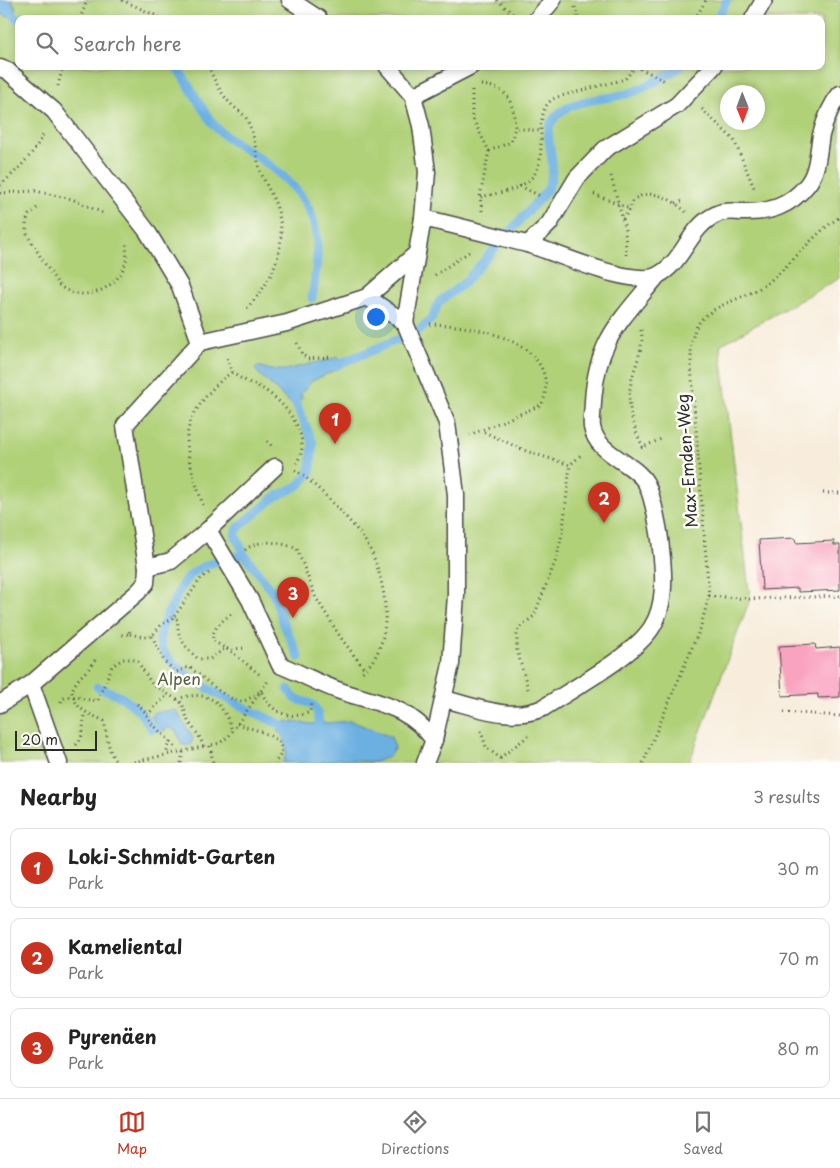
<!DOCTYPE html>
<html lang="en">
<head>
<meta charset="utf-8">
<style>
	body { margin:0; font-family:"Playpen Sans",sans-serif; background:#f6f6f6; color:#222 }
	.compass { position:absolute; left:720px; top:85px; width:45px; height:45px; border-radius:50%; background:#fff; box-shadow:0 2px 8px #0003; rotate:179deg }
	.scale { position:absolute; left:15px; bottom:12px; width:82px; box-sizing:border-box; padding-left:5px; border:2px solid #2b2b2b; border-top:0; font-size:14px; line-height:18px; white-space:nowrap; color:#2b2b2b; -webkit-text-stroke:4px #fdfcf7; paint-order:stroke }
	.you { position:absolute; left:375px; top:316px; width:18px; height:18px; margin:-12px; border:4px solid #fff; border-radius:50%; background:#1a73e8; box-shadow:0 0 0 8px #1a73e833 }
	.badge { display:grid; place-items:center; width:32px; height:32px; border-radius:50%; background:#c8321e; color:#fff; font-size:16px; font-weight:700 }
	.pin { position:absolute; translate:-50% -41px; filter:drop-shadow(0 1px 2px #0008) }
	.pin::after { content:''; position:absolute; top:26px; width:18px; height:15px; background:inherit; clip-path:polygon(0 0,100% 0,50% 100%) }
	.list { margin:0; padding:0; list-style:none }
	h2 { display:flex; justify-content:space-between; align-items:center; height:65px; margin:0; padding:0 20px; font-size:21px }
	h2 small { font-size:16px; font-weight:400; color:#767676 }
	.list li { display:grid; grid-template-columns:32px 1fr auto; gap:15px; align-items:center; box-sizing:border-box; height:80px; margin:0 10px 10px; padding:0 10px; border:1px solid #e0e0e0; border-radius:10px }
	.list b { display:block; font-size:19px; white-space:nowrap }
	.list p { margin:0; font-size:16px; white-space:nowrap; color:#767676 }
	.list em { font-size:16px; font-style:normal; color:#767676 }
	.icon { flex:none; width:28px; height:28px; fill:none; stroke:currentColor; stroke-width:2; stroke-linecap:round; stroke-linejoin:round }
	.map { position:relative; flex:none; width:840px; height:763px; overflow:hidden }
	.search { position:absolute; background:#fff; box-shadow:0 2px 8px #0003; left:15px; right:15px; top:15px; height:55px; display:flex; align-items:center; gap:12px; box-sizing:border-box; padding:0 18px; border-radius:10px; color:#767676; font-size:19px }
	.sheet { height:335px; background:#fff }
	nav { display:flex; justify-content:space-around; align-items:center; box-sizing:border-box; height:70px; border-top:1px solid #e0e0e0; background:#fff; font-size:14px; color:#767676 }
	nav a { display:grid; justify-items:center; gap:2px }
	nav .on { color:#c8321e }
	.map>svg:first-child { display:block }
</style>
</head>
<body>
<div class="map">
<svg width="840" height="763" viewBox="0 0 840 763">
	<rect width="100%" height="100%" fill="#fdfcf7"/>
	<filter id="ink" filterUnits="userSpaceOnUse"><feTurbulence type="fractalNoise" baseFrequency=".02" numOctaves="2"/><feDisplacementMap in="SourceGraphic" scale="10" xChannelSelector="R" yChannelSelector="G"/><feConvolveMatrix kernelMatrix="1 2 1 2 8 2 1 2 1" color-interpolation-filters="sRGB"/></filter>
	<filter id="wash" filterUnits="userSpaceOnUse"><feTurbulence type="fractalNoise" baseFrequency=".0096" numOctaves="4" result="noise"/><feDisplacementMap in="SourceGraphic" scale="20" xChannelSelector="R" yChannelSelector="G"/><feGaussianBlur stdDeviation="1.12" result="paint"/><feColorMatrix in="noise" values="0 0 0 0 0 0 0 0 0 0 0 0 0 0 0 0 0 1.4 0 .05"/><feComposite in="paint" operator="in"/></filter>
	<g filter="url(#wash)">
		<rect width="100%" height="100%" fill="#f8eddd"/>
		<path fill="#b1d179" stroke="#6e7e52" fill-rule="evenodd" d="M11,0H840V278L720,345L750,599L689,763H0V13L8,17L16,6ZM19,19H821V66H19ZM728,92H758V122H728Z"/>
		<g fill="#6cb0e2" stroke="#4c6e86">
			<polygon points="0,0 11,0 16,10 8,17 0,13"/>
			<polygon points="339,357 344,366 312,381 301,394 302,399 291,404 255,370 258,366 271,370 285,370"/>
			<polygon points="176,710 193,738 191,745 182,745 176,731 169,727 164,731 158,727 151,716 154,712"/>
			<path d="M284,721L312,724L351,721L391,737L395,747L389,757L374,762L339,759L318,763H283C288,749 288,742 278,731Z"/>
		</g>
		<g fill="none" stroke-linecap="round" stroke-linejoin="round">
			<g stroke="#6cb0e2" stroke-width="9">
				<polyline points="0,3 19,20"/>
				<polyline points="717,19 727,0"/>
				<path d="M175,66C191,84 199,108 215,126C226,139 244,148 258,157C318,199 324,228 312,298"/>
				<path d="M418,331L432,318L439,302L464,283L547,190C561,162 542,140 551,123C565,97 605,101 630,93C642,89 671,74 681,66"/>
				<polyline points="332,367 399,339"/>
				<polyline points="291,392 313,443 310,473 298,486 275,497 239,527 235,534 244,554 273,593 284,625 299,657"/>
				<path d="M244,554C224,560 197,563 184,582C179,588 176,598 172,605C167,615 159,629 160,641C163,674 254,712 282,725"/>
				<path d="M97,687C123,695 137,705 152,729L158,727"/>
				<path d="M288,689L294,698C312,705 316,700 319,722"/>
			</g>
		</g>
		<g id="blocks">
			<g fill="#faa3c1">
				<polygon points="795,538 796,543 834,541 834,545 840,545 840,590 798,592 798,588 762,590 759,540"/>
				<polygon points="815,644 816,649 840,647 840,697 818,698 818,694 782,696 779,646"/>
			</g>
		</g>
	</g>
	<g filter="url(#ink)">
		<use href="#blocks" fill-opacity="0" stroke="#4a4846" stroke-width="1"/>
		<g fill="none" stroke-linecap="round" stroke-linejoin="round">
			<defs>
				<g id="lane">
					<polyline points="290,0 319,19"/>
					<polyline points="537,19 553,0"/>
					<polyline points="753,19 764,0"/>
					<polyline points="0,68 8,71 54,111 147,231 180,286 200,342"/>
					<polyline points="413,96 471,66"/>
					<path d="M423,218C458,226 492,235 527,244C554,251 632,289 658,275C685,261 688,227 717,214C725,210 735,212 743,212C770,213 790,206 807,185C818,172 818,151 821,135C825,120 831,105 840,94"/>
					<polyline points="528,244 549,224 577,178 605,149 677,105 714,66"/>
					<polyline points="367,297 417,253"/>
					<polyline points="405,323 447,423 456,495 456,595 451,664 434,740 425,763"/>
					<polyline points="208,530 275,467"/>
					<path d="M147,567L171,561L208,530L250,600L280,665C300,673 320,684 340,691C379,704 407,705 434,740"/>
					<polyline points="31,684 59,763"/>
					<path d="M444,699C477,707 510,722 543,708C572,689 635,655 652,627C666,605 664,574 661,549C660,534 653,496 646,483C633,461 597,455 592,427C591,419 593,409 593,401C597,339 621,321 657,276"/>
					<polyline points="0,704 31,684 138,592 146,583 147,567 125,425 200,342 287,323 367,297 405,323 423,218 427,172 421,126 413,96 387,66"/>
				</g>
			</defs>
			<use href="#lane" stroke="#4a4846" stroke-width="19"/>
			<g stroke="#4a4846" stroke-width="3" stroke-dasharray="1 4" stroke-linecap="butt">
				<polyline points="122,0 163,19"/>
				<polyline points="497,0 515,16"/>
				<polyline points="575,7 578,19"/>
				<polyline points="80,19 87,0"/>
				<polyline points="695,19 706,0"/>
				<path d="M208,66C214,79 220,92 229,102C234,108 242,112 246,118C255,134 255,149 259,166C263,181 272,193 277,208C289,245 273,281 247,308"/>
				<polyline points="636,66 667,82"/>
				<path d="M481,85C509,87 514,103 515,128L540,131"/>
				<polyline points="58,86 63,66"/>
				<polyline points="472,90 472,117 489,151 480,197"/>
				<polyline points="702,109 734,140 755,190"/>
				<polyline points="489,151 511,142 515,128"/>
				<polyline points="611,176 625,228 626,255"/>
				<path d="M0,185C18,170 34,154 44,133"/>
				<polyline points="520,186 542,197"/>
				<polyline points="0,193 35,191 72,199 105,214"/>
				<polyline points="594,194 630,209"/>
				<polyline points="676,203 685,200"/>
				<path d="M37,208L29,215C26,221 25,228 27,234C30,240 57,284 60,286C82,303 114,291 124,267C128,259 126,249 126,241"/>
				<path d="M482,211L480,197C496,193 514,192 528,181C555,160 526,110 557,97L625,79L636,66"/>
				<path d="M623,219L630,209L633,200C651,187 671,198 686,212"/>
				<polyline points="435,275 469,252"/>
				<path d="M430,324C465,325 537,335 545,379C546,388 546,397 541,405L470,435"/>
				<path d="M641,330C645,348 634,366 631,383C626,405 633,427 643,447"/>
				<polyline points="297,343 302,354 308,359 332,357"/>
				<path d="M232,372C240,380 253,383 263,389C285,402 315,438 296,463"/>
				<polyline points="484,432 526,451 570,465 582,454"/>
				<polyline points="267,441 273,447"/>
				<polyline points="641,448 661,439"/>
				<path d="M295,470C313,480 359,528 369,547C387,583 397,645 361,673"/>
				<polyline points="823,493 840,493"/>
				<path d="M203,505C196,484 188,463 187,441C186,415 212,386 232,372L227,357"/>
				<path d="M245,550C260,538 281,542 297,549L316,598L341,638L365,670"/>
				<path d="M209,573L202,577L174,617L178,620C176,638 186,647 198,659H210L224,649L247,648"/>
				<polyline points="709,596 750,599 840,596"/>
				<path d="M231,614C222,621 211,629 213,641L232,652L260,675"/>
				<polyline points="130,634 143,637 152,636 161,625 174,617"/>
				<polyline points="122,635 130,634 128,628"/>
				<path d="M152,636L164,661L176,672L189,667C201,675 228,703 243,701C249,700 255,694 261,691C270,712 289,721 310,712L311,702"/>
				<path d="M95,660C88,673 76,676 72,692C77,712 87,712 104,721C107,735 108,752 117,763"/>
				<polyline points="528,689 517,650 517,632 519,628 534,616 557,557 563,529 570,465"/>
				<path d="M177,699C208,689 223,701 232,731"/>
				<path d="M61,702L62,699C75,692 84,702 98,700L112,666L123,659H132L138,662L152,684L182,703L188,721L199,736L204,747"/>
				<polyline points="137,704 143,709 151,723 170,741 166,755"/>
				<polyline points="784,712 840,716"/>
				<polyline points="147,715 168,694"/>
				<path d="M237,724C251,729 300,738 274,763"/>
				<polyline points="481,731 486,747 500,758 500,763"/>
				<polyline points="171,742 175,747"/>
				<path d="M76,745C86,735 81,725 86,713"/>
				<polyline points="210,746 213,763"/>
				<polyline points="500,758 528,736"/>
				<polyline points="129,763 220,743 229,736 268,681"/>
				<polyline points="181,763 183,752"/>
				<path d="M643,763L700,629L709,596L691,366C691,351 690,331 702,319C719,302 747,298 766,284C793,264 811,235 840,217"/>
			</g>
			<use href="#lane" stroke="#fff" stroke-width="16"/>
		</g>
	</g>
	<g text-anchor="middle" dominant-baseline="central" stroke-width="5" stroke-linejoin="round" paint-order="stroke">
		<g font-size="16" fill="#2b2b2b" stroke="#fdfcf7">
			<text transform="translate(686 461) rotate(-94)">Max-Emden-Weg</text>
		</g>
		<g font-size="16" fill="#535d42" stroke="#fdfcf7">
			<text x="179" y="678">Alpen</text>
		</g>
	</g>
</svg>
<svg class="compass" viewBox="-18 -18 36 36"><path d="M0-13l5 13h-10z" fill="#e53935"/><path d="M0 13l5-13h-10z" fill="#767676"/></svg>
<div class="scale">20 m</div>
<div class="you"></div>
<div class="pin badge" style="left:335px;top:444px">1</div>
<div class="pin badge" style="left:604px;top:523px">2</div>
<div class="pin badge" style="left:293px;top:618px">3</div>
<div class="search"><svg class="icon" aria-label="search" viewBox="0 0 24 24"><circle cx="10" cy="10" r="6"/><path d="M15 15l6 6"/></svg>Search here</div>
</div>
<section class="sheet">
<h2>Nearby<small>3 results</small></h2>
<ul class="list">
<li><span class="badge">1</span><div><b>Loki-Schmidt-Garten</b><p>Park</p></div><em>30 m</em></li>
<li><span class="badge">2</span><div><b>Kameliental</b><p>Park</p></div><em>70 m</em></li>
<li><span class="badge">3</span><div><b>Pyrenäen</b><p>Park</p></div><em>80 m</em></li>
</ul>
</section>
<nav>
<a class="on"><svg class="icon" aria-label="map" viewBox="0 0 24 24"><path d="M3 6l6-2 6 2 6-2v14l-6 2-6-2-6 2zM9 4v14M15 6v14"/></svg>Map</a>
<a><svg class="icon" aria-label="directions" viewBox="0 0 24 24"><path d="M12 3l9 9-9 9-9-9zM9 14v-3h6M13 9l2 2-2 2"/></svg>Directions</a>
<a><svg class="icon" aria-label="saved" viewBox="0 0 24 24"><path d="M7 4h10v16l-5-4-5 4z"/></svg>Saved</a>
</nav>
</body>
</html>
